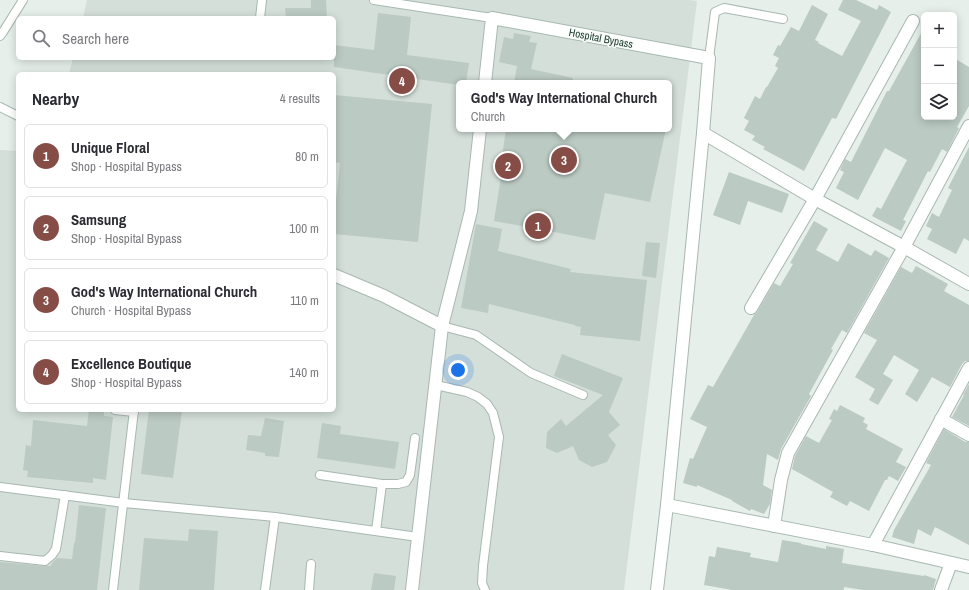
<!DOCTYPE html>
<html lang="en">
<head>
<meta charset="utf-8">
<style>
	body { margin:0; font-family:"Archivo Narrow",sans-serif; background:#f7f7f7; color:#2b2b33 }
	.controls { position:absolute; right:12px; top:12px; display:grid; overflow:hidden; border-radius:6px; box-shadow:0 2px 10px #0003 }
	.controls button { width:36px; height:36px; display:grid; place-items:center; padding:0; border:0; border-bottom:1px solid #e1e1e2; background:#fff; color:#2b2b33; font:20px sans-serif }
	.you { position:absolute; left:458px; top:370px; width:14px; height:14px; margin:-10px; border:3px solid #fff; border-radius:50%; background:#1a73e8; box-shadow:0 0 0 6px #1a73e833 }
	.badge { display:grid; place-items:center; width:26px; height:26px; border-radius:50%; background:#864d46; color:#fff; font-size:13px; font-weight:700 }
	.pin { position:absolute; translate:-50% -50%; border:2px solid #fff; box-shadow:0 1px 4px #0006 }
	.popup { position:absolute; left:456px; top:80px; width:216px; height:52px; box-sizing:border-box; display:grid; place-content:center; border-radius:6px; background:#fff; filter:drop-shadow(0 1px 3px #0005); font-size:13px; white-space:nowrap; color:#7c7c81 }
	.popup b { font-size:15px; color:#2b2b33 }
	.popup::after { content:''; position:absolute; left:50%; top:100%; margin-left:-8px; border:8px solid transparent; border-top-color:#fff }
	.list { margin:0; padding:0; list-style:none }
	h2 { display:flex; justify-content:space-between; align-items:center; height:52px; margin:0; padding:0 16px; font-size:17px }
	h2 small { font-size:13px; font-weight:400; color:#7c7c81 }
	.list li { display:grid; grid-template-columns:26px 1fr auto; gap:12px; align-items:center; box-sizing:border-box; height:64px; margin:0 8px 8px; padding:0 8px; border:1px solid #e1e1e2; border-radius:6px }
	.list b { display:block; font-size:15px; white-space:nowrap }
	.list p { margin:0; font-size:13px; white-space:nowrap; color:#7c7c81 }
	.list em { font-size:13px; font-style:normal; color:#7c7c81 }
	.icon { flex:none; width:22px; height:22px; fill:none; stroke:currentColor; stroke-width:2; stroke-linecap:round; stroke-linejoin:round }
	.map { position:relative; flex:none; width:969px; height:590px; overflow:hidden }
	.search { position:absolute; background:#fff; box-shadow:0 2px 10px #0003; left:16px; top:16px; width:320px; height:44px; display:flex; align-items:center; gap:10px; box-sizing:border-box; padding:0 14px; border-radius:6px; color:#7c7c81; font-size:15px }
	.panel { position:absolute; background:#fff; box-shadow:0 2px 10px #0003; left:16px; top:72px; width:320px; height:340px; border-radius:6px }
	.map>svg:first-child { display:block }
</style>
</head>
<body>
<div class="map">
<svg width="969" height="590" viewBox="0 0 969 590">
	<rect width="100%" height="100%" fill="#e6efea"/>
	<path fill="#d4dfd9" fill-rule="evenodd" d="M87,0H689L697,1L624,590H0V150L18,151V410H334V74H69L73,58H334V18H83ZM459,83H669V129H459Z"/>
	<g fill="#bbcac3">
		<polygon points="311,0 326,0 327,18 286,18 285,8 311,8"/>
		<polygon points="843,0 856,0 877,10 879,5 891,12 836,119 832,118 804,171 763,149 765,147 752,140 755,136 744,130 749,121 744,118 755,96 760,99 766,87 767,87 778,68 775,66 779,58 773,55 778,45 780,46 791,27 799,31 812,5 828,14 815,40 819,42 818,43 842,56 861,21 838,10"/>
		<polygon points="378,13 411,17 407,55 469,63 466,83 459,83 459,85 334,67 334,45 374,50"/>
		<polygon points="924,28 924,117 954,117 954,58 969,67 969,106 957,127 959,128 947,152 942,149 930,172 928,171 903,220 906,221 901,231 872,216 877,207 881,209 907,160 885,148 858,200 836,188 844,172 840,170 845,159 851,162 887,91 889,91"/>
		<polygon points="514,33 531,36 529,42 537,43 531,69 573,78 572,83 514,83 517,66 499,62 504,37 513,39"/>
		<polygon points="334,95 432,104 418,242 334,234 334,219 340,163 334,162"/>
		<polygon points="506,129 666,129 650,202 605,193 595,240 544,230 494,221 502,170 500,170"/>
		<polygon points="969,147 969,241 964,238 956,254 927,239 932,229 926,226 932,213 939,217 952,190 948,188"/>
		<polygon points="729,172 789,194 782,213 748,201 740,225 713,215"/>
		<polygon points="814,221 828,229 816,250 838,262 848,243 871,256 875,250 889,258 847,333 842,330 831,349 833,350 809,394 811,396 781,449 778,460 767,454 763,485 772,490 770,504 764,514 751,509 750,511 732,501 732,500 697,485 697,487 683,483 690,458 693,459 707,427 690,419 708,385 713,387 754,315 757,312 774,283 780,286 793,264 790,263"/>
		<polygon points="476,224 502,229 498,251 571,269 570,272 647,280 640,341 580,335 581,327 575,326 575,325 489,304 488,313 461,308"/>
		<polygon points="646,242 660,243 656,278 642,276"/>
		<polygon points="916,266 948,284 944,291 969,305 969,361 965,361 962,364 950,387 932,377 917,402 905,394 919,370 894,355 883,374 893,380 878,405 869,400 875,389 855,377 877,340 864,333 901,267 912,273"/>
		<polygon points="562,354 623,378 609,412 620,425 608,435 616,445 607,462 592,467 579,460 573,446 557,453 546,448 547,432 561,419 566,426 603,395 554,376"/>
		<polygon points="969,384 969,426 952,417 964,395 963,395"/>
		<polygon points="840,405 865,418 863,422 868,425 866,429 903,449 896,462 906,467 898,481 889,476 887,480 885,480 869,511 850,501 847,506 830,497 833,492 792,469 795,456 806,436 819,443 832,420 829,419 834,409 837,411"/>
		<polygon points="89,410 104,410 104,416 113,417 106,480 93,478 93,483 27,477 28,471 23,470 26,445 31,446 33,420 87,426"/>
		<polygon points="149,410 182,411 173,478 141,474"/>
		<polygon points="265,418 284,421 279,457 265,456 265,453 246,450 248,435 261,436"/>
		<polygon points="322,423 341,426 340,434 399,442 395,469 317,458"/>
		<polygon points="944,429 965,442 969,442 969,545 935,527 931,536 918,529 914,544 892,537 894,530 931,465 926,463"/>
		<polygon points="79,505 106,508 97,590 0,590 0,562 45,566 51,566 52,563 57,558 72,559 74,543 75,543"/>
		<polygon points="189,529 218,531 214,590 139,590 144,538 188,541"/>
		<polygon points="782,540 801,543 801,544 826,549 826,546 844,549 842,563 924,576 924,575 936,579 933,590 863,590 844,587 844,590 732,590 704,585 709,556 715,557 717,547 751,553 750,557 778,562"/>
		<polygon points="374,573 396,576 394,590 371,590"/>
	</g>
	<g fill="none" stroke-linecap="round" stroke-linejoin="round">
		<defs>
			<g id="service">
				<polyline points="374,0 492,18"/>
				<polyline points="260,18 262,0"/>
				<polyline points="0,36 3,32 23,0"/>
				<polyline points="709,58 715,12 724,8 783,19"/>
				<polyline points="0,107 18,116"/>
				<polyline points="442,326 476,335 531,373 583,395"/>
				<polyline points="436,385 467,392 478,397 487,404 493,413 499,437 483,566 482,583 485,590"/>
				<polyline points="115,410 134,412"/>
				<polyline points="320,475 382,484 398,484 406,482 410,475 415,438"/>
				<polyline points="0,487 124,503 275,517 418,537"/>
				<polyline points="376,531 382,484"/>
				<polyline points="0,556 45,561 52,555 56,549 65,495"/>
				<polyline points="113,590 134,410"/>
				<polyline points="265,590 275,517"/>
				<polyline points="309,590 311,564"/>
			</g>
			<g id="minor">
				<polyline points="485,83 492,18 709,58 703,133 667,505 657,590"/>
				<polyline points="703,133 815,199 904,247 969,284"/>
				<polyline points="334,275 384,296 442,326"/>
				<polyline points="751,308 815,199 913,21"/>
				<polyline points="941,419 969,435"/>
				<polyline points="667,505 873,545 969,567"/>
				<polyline points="774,526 781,480 788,453 904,247 969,126"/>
				<polyline points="873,545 969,368"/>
				<polyline points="412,590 442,326 471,211 480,129"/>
				<polyline points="941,590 951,563"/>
			</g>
		</defs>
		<use href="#service" stroke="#a8b8b1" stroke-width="10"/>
		<use href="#minor" stroke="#a8b8b1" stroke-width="14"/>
		<use href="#service" stroke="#fff" stroke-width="8"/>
		<use href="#minor" stroke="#fff" stroke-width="12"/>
	</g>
	<g text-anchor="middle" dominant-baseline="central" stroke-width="3" stroke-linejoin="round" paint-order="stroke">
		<g font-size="11" fill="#244237" stroke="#f7fbf8">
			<text transform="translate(601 38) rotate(11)">Hospital Bypass</text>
		</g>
	</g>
</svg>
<div class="controls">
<button>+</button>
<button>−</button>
<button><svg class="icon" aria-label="layers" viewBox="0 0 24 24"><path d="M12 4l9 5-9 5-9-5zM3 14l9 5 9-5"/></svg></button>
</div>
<div class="you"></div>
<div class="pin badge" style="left:538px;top:226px">1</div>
<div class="pin badge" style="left:508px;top:166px">2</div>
<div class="pin badge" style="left:564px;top:160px">3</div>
<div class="popup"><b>God's Way International Church</b>Church</div>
<div class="pin badge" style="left:402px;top:81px">4</div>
<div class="search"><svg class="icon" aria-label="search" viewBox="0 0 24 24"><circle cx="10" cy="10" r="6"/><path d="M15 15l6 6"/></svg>Search here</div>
<section class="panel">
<h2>Nearby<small>4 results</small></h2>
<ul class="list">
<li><span class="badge">1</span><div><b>Unique Floral</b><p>Shop · Hospital Bypass</p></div><em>80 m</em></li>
<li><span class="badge">2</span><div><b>Samsung</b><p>Shop · Hospital Bypass</p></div><em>100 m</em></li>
<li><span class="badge">3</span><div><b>God's Way International Church</b><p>Church · Hospital Bypass</p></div><em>110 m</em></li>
<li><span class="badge">4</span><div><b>Excellence Boutique</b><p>Shop · Hospital Bypass</p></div><em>140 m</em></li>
</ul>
</section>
</div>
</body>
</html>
